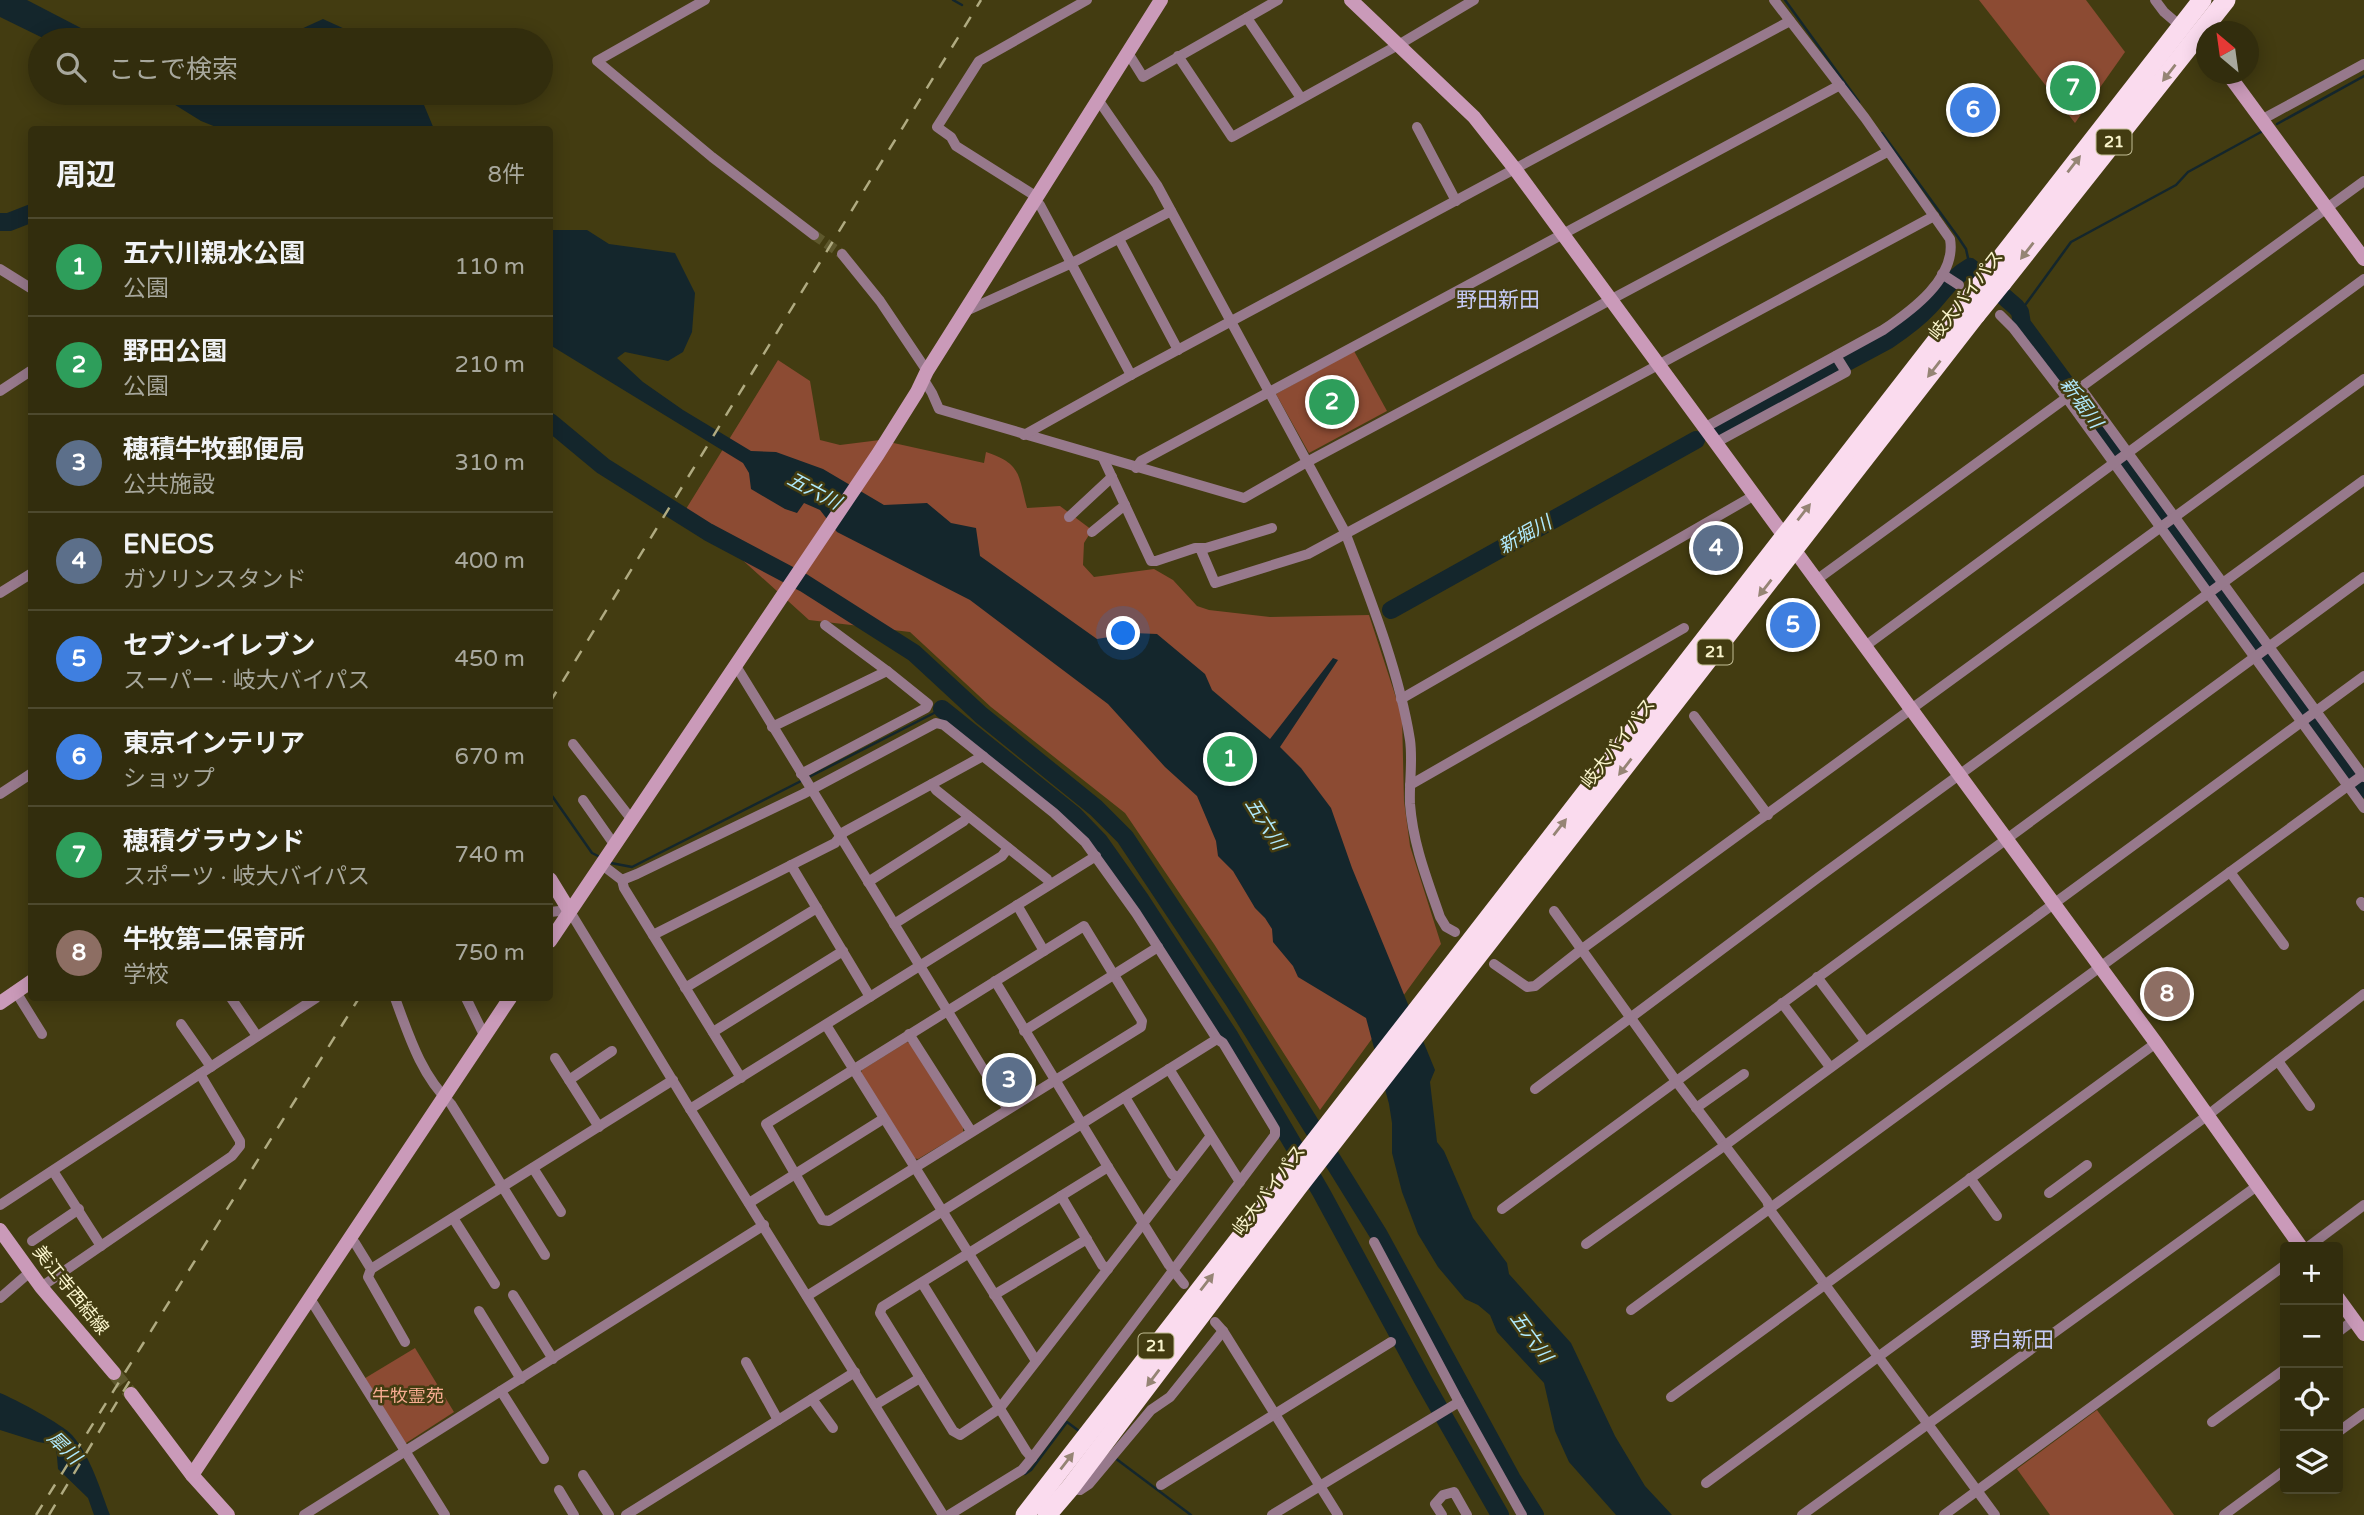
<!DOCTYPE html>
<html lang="ja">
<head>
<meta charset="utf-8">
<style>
	body { margin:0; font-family:"Varela Round","Noto Sans JP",sans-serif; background:#3a3516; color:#f1f3f6 }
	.controls { position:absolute; right:21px; bottom:21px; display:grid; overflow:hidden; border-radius:7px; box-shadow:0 4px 18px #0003 }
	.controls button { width:63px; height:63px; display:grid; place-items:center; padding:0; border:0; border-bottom:2px solid #4d492e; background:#322d0d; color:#f1f3f6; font:35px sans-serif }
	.compass { position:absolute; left:2196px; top:21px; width:63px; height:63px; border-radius:50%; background:#322d0d; box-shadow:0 4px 18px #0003; rotate:331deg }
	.you { position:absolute; left:1124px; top:634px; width:24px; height:24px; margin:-18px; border:5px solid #fff; border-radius:50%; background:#1a73e8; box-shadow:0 0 0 10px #1a73e833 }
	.badge { display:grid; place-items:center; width:46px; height:46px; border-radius:50%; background:#abaffb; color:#fff; font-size:23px; font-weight:700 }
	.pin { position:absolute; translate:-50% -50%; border:4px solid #fff; box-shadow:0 2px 7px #0006 }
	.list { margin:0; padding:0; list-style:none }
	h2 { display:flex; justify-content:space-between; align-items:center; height:91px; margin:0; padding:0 28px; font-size:30px }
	h2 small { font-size:23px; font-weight:400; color:#a8a89d }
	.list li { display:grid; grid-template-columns:46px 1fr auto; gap:21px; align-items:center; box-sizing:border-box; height:98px; padding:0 28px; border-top:2px solid #4d492e }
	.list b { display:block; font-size:26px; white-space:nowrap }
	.list p { margin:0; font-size:23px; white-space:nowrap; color:#a8a89d }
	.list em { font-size:23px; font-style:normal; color:#a8a89d }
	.icon { flex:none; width:38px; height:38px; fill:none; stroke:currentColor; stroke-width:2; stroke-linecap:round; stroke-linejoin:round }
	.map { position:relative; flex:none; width:2364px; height:1515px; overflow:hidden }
	.search { position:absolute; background:#322d0d; box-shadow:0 4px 18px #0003; left:28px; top:28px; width:525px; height:77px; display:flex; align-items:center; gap:18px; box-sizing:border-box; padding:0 24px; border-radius:38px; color:#a8a89d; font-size:26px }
	.panel { position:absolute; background:#322d0d; box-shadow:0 4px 18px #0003; left:28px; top:126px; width:525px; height:875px; border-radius:7px }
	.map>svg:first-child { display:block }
</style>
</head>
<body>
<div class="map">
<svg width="2364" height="1515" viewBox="0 0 2364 1515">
	<rect width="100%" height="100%" fill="#433c11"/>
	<g fill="#8c4b33">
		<polygon points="1979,0 2086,0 2125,52 2075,123"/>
		<polygon points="1354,351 1387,411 1309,453 1276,394"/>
		<path d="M778,360L810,381L820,440L840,445L880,440L984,463L986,452C1022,464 1018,475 1027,508L1060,506L1092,530L1084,543L1083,565L1094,577L1154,569L1173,580L1197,606L1209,610L1270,617L1369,615L1402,716L1404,801L1410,846L1441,944L1320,1110L1214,944L1125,813L991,707L910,632L809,620L686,509Z"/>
		<polygon points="907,1042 913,1045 963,1126 963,1132 918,1159 913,1158 861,1073 862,1070"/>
		<polygon points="415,1348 454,1412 403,1445 362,1380"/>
		<polygon points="2097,1410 2174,1515 2050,1515 2017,1469"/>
	</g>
	<g fill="#14262c">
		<polygon points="0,0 27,0 104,40 47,40 0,17"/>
		<polygon points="323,19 369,40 276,40 277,40"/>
		<polygon points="156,93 214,93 233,102 245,100 242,93 419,93 434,129 221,129 201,121"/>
		<polygon points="550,230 587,230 609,244 675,253 695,293 692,332 683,352 668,361 625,352 617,358 643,382 683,410 751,451 776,452 823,469 884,505 927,503 951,523 976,528 980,556 1097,639 1133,633 1157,634 1205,674 1212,690 1270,739 1333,658 1338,660 1280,747 1301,768 1331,808 1352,868 1435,1070 1430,1082 1437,1142 1444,1151 1473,1218 1507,1263 1509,1274 1571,1343 1615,1436 1645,1486 1672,1515 1616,1515 1569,1462 1555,1431 1544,1383 1497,1332 1490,1315 1478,1305 1465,1299 1438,1267 1418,1234 1402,1192 1392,1153 1392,1123 1389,1104 1366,1018 1298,977 1293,966 1273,942 1272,929 1265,918 1255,908 1233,871 1218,856 1216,841 1197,796 1165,767 1108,704 970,600 837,532 820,510 804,503 797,513 785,509 751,489 749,473 743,463 550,345"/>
		<path d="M0,1393C15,1399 62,1424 72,1435C91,1457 100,1489 110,1515H94L88,1498L58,1469L56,1445L38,1442L0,1430Z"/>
	</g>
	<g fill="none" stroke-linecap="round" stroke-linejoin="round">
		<g stroke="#14262c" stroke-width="2.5">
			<polyline points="953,0 962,5"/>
			<polyline points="1785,0 1859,102"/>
			<polyline points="2277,124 2364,76"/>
			<polyline points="1882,133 1958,237 1966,249 1970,267"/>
			<polyline points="2020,312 2071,242 2176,185 2188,172 2261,132"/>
			<polyline points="809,777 942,709"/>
			<polyline points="550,793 592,853 602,858"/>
			<polyline points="611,863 632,867 803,780"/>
			<polyline points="1115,1458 1191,1515"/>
			<polyline points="1025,1474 1031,1470 1067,1422 1079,1431"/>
		</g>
		<g stroke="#14262c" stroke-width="18">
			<polyline points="0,222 9,222 32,213"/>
			<polyline points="550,422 603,466 708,532 804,583 914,653 981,715 1096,808 1125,837 1234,1001 1379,1235 1512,1479 1535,1515"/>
			<path d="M1720,430L1888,340C1903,330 1917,320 1929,307C1943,292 1952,277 1970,267L2016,307L2020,312L2022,324L2364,789"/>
			<polyline points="1391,610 1696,440"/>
			<polyline points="942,709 1074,815 1099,841 1140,899 1230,1037 1321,1192 1423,1380 1500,1515"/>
		</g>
		<polyline stroke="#5e582d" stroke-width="10" stroke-dasharray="10 5" stroke-linecap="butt" points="814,235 842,254"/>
		<polyline stroke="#5e582d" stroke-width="14" stroke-dasharray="14 7" stroke-linecap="butt" points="114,1373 131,1394"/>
		<g stroke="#97798c" stroke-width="10">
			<polyline points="705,0 597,61 712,157 814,235"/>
			<polyline points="2155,0 2164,12 2185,30"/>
			<polyline points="1247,18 1301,98"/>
			<polyline points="1128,53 1143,77 1278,0"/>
			<polyline points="1178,56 1232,137 1400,44 1474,0"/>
			<path d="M1099,101L1157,185L1345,532C1370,598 1399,671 1410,740C1413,761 1409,783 1410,804C1413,844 1427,879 1440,917L1446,927L1455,932"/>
			<polyline points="2263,119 2364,64"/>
			<polyline points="1417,127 1456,201"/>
			<polyline points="1037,197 956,146 951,137 937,127 979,61 1087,0"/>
			<polyline points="1036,202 1040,205 1131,375"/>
			<polyline points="1119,239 1178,350"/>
			<polyline points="842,254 880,301 927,371"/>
			<polyline points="0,269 32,289"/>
			<polyline points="1942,274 1959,285"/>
			<polyline points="966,311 1072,263 1171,211"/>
			<polyline points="2000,315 2013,328 2066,397 2364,808"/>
			<polyline points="924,380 932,393 939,409 1244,498 1307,462 1887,152"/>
			<polyline points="2080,387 2364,777"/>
			<polyline points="0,391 32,370"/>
			<path d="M1704,428L1883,330C1911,311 1957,278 1950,239L1865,118L1774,0"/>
			<polyline points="1024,435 1131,375 1790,21"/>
			<polyline points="1715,443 1846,372 1836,356"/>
			<polyline points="1103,458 1151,561 1156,561 1195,548 1206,548 1272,528"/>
			<polyline points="1136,468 1141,461 1840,85"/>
			<polyline points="1069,517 1112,477"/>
			<polyline points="1092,532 1125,505"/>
			<polyline points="1200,548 1215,583 1308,554 1934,216"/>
			<polyline points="1815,581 2364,181"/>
			<polyline points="0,593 32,573"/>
			<polyline points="825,625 887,671"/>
			<polyline points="1864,647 2364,279"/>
			<polyline points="736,666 1007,1108"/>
			<polyline points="1401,699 1753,496"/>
			<polyline points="1694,716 1768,815"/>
			<polyline points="772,727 887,671 928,704 926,708 801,774"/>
			<polyline points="573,744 632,820"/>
			<polyline points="932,784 936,790 1047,879 1050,884"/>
			<polyline points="1410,785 1684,628"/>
			<polyline points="0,794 32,773"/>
			<polyline points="583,800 611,840 616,843"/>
			<polyline points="601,864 622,880 624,888 741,1078"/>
			<polyline points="791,865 870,997"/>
			<polyline points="2230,872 2284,945"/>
			<polyline points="622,880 637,874 803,794 936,723 944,725 1054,813 1085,842 1136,913 1217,1039 1223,1043 1275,1129 1275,1135 1032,1458 1022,1470 949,1515"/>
			<polyline points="868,882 964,821 968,816"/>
			<polyline points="2361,902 2364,906"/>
			<polyline points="1017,905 1044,951"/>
			<polyline points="1554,911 1676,1081 1767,1201 1770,1210 1995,1515"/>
			<polyline points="550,912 569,910 690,1109 943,1515"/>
			<polyline points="894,924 1002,856 1008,848"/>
			<polygon points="1084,926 1142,1021 1141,1027 829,1221 822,1220 766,1124"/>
			<polyline points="653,935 835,843 844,832 983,756"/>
			<polyline points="1494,964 1527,987 1535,986 1582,949 2364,379"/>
			<polyline points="1817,977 1865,1041"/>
			<polyline points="995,981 1108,1167 1169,1265 1184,1284"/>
			<polyline points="685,988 817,908"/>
			<polyline points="16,992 42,1034"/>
			<polyline points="231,998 257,1036"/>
			<path d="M395,998C409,1036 421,1075 451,1104L545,1255"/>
			<polyline points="466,998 484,1035"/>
			<polyline points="1782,1003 1830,1067"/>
			<polyline points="181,1024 211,1067"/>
			<polyline points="826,1025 1036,1361"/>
			<polyline points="1024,1031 1158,947"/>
			<polyline points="713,1032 843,951"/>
			<polyline points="909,1034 971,1131"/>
			<polyline points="555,1058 599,1127"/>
			<polyline points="2278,1061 2310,1106"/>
			<polyline points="1169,1069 1240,1182"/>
			<polyline points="569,1080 612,1051"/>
			<polyline points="1535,1089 1819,877 2364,480"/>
			<polyline points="1125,1097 1172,1174 1178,1178"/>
			<polyline points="1696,1108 1744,1074"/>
			<polyline points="690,1109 1096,856"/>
			<polyline points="1108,1167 882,1307 880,1313 953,1431 960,1435 1000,1408 1210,1137"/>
			<polyline points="533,1168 561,1212"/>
			<polyline points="53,1171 101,1246"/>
			<polyline points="1970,1178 1997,1216"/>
			<polyline points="2049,1193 2087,1165"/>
			<polyline points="1061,1196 1102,1265 1108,1269"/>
			<polyline points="749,1203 883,1119"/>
			<polyline points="0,1205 316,998"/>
			<polyline points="1502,1209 2364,577"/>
			<polyline points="453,1218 495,1284"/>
			<polyline points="349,1238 355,1243 371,1269 368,1277 405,1342"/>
			<polyline points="32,1241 79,1209"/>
			<polyline points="1374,1242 1459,1402 1522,1515"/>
			<polyline points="1586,1244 1724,1146 2364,676"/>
			<polyline points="2308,1247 2364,1205"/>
			<polyline points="371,1269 673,1080"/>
			<polyline points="922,1283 1026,1451 1032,1458"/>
			<polyline points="41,1287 232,1156 240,1146 240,1141 200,1074"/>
			<polyline points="513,1295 553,1359"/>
			<polyline points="994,1295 1087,1239"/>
			<polyline points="807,1296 1217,1039"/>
			<polyline points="309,1297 445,1515"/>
			<polyline points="0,1298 30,1272"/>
			<polyline points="1631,1310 2364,774"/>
			<polyline points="479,1311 521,1379"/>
			<polyline points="1215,1322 1223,1331 1338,1515"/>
			<polyline points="2338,1332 2354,1320"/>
			<polyline points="746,1362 778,1420"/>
			<polyline points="501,1391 544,1459"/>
			<polyline points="1671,1397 2156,1043"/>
			<polyline points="812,1399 833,1428"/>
			<polyline points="875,1405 920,1378"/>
			<polyline points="2212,1422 2285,1369"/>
			<polyline points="2338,1432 2364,1413"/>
			<polyline points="583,1475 609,1515"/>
			<polyline points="1706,1483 2208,1115 2364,994"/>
			<polyline points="1161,1485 1391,1342"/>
			<polyline points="1070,1488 1080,1490 1089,1484 1151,1410 1170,1397 1223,1331"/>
			<polyline points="559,1490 574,1515"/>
			<polyline points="304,1515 764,1225"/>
			<polyline points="626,1515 855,1372"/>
			<polyline points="1272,1515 1459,1402"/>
			<polyline points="1442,1515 1435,1504 1443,1495 1454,1492 1467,1515"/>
			<polyline points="1802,1515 2257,1186"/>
			<polyline points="1944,1515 2285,1265"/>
			<polyline points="2224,1515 2285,1470"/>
		</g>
		<g stroke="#ca9ab9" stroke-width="14">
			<polyline points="1351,0 1474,117 1515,169 2156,1043 2301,1247"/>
			<polyline points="2228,74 2364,259"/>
			<polyline points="550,879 569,910"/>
			<polyline points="550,941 878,454 917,392 927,371 1161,0"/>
			<polyline points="0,1003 32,981"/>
			<polyline points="0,1230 41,1287 114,1373"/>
			<polyline points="2338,1298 2364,1334"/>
			<polyline points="131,1394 192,1475 228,1515"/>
			<polyline points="192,1475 510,998"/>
		</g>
		<g stroke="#fadbee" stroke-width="19">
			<polyline points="1987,276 2202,0"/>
			<polyline points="2002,283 2226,0"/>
			<polyline points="1025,1515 1965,304"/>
			<polyline points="1047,1515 1070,1488 1298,1187 1976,315"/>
		</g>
		<g stroke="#b0ab81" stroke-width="2.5" stroke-dasharray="12 12" stroke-linecap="butt">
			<polyline points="550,702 981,0"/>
			<polyline points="36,1515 359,998"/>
			<polyline points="49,1515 135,1372"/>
		</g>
		<g stroke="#fadbee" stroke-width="19">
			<polyline points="1965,304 1987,276"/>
			<polyline points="1976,315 2002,283"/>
		</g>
	</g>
	<defs><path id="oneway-solid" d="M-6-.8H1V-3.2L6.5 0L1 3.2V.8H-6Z" transform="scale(1.75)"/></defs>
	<g fill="#958474">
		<use href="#oneway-solid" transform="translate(2169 73) rotate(128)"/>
		<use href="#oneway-solid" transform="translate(2074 164) rotate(-52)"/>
		<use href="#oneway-solid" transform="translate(2027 251) rotate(128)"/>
		<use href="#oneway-solid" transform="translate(1934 369) rotate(128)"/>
		<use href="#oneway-solid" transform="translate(1804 512) rotate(-52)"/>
		<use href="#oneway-solid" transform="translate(1765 588) rotate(128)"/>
		<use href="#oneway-solid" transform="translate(1625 767) rotate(128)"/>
		<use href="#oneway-solid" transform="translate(1560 827) rotate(-52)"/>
		<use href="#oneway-solid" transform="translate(1207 1282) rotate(-52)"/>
		<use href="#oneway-solid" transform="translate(1153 1378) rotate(127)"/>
		<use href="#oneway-solid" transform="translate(1067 1461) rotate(-52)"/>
	</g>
	<g text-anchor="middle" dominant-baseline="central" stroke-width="5" stroke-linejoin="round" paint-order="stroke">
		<g fill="#433c11" stroke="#c3be95" stroke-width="2">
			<rect x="2096.5" y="129.5" width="35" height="25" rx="5"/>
			<rect x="1697.5" y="639.5" width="35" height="25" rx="5"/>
			<rect x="1138.5" y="1333.5" width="35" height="25" rx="5"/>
		</g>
		<g font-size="16" font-weight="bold" fill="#faf5cd">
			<text x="2114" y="142">21</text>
			<text x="1715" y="652">21</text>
			<text x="1156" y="1346">21</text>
		</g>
		<g font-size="18" fill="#faf5cd" stroke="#433c11">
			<text transform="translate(1966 295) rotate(-52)">岐大バイパス</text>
			<text transform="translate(1618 743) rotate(-52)">岐大バイパス</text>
			<text transform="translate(1269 1190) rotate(-53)">岐大バイパス</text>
			<text transform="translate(71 1290) rotate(51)">美江寺西結線</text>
		</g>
		<g font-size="18" fill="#f7ac91" stroke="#433c11">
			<text x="408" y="1396">牛牧霊苑</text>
		</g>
		<g font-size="19" font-style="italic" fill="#b1ebff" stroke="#433c11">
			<text transform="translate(2081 403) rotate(54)">新堀川</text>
			<text transform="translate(814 491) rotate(28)">五六川</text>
			<text transform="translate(1525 535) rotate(-29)">新堀川</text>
			<text transform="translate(1265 824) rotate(58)">五六川</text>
			<text transform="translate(1531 1337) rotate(54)">五六川</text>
			<text transform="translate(64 1448) rotate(44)">犀川</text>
		</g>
		<g font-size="21" fill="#c7cbf7" stroke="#433c11">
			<text x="1498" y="300">野田新田</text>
			<text x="2012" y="1340">野白新田</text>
		</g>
	</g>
</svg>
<div class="controls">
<button>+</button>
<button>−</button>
<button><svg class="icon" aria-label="locate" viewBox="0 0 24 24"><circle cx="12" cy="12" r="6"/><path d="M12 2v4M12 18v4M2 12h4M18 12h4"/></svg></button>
<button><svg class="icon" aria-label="layers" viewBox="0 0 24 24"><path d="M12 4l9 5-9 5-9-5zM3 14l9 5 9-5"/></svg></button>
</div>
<svg class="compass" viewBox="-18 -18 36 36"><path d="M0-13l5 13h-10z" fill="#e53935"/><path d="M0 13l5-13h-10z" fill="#a8a89d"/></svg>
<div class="you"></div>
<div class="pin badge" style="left:1230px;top:759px;background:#2e9e5b">1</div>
<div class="pin badge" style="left:1332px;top:402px;background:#2e9e5b">2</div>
<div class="pin badge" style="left:1009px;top:1080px;background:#5c6f8a">3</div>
<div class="pin badge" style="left:1716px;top:548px;background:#5c6f8a">4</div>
<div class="pin badge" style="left:1793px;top:625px;background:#3f7fe0">5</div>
<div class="pin badge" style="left:1973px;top:110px;background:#3f7fe0">6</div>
<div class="pin badge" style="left:2073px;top:88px;background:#2e9e5b">7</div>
<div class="pin badge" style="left:2167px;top:994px;background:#8d6e63">8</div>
<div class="search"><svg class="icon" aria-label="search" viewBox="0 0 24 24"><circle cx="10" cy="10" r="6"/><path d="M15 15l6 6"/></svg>ここで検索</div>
<section class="panel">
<h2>周辺<small>8件</small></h2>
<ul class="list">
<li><span class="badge" style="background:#2e9e5b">1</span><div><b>五六川親水公園</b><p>公園</p></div><em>110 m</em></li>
<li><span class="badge" style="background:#2e9e5b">2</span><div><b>野田公園</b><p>公園</p></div><em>210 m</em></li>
<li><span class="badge" style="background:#5c6f8a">3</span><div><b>穂積牛牧郵便局</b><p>公共施設</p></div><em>310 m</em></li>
<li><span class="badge" style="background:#5c6f8a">4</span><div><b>ENEOS</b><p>ガソリンスタンド</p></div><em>400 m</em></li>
<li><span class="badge" style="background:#3f7fe0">5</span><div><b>セブン-イレブン</b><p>スーパー · 岐大バイパス</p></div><em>450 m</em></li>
<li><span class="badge" style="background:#3f7fe0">6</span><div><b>東京インテリア</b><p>ショップ</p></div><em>670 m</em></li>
<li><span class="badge" style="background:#2e9e5b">7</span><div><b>穂積グラウンド</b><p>スポーツ · 岐大バイパス</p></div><em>740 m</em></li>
<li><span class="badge" style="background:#8d6e63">8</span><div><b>牛牧第二保育所</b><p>学校</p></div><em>750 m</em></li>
</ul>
</section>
</div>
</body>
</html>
